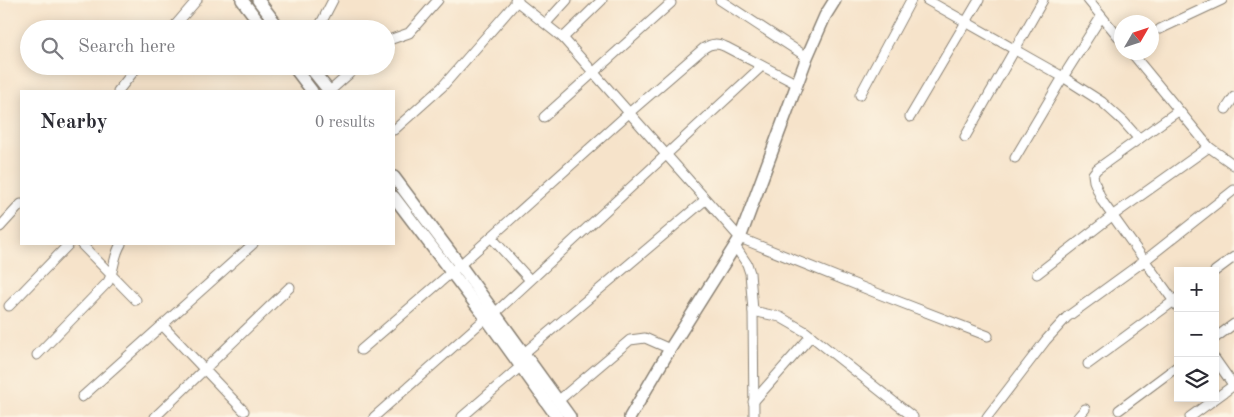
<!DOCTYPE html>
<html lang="en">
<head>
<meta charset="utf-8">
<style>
	body { margin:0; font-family:"Old Standard TT",serif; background:#f7f7f7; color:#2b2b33 }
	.controls { position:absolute; right:15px; bottom:15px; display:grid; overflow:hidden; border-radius:0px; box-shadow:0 2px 12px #0003 }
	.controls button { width:45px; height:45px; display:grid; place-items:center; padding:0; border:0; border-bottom:1px solid #e1e1e2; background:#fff; color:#2b2b33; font:25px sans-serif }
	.compass { position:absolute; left:1114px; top:15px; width:45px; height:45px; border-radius:50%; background:#fff; box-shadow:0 2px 12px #0003; rotate:51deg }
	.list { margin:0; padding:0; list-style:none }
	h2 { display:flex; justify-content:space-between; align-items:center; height:65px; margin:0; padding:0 20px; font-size:21px }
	h2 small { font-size:16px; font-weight:400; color:#7c7c81 }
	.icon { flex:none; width:28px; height:28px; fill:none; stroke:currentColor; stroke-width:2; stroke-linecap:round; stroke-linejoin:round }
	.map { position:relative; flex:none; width:1234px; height:417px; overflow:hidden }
	.search { position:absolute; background:#fff; box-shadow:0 2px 12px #0003; left:20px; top:20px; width:375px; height:55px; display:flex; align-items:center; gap:12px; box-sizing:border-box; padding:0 18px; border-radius:28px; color:#7c7c81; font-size:19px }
	.panel { position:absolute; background:#fff; box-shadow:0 2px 12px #0003; left:20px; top:90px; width:375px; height:155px; border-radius:0px }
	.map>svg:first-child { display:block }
</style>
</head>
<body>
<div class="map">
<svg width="1234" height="417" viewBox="0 0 1234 417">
	<rect width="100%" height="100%" fill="#fcf5e5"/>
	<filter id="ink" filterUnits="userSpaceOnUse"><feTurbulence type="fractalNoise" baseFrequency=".02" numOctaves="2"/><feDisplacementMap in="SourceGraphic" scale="10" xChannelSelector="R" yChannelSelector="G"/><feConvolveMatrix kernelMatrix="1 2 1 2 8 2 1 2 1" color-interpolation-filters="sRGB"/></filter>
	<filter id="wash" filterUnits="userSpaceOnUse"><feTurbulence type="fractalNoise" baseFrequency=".0096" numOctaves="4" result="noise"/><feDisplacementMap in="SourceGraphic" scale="20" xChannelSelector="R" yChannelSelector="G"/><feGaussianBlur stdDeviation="1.12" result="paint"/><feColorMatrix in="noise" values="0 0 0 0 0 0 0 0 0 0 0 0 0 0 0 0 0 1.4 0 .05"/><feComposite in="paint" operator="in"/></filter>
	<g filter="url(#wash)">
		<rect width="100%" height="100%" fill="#f6e3ca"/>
	</g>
	<g filter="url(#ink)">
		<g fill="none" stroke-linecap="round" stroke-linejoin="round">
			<defs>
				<g id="minor">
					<polyline points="515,0 563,38 740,238 879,294 988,336"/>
					<polyline points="720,0 807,57"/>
					<polyline points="927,0 1063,77 1102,102 1123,121 1139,139"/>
					<polyline points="1088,0 1122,41"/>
					<polyline points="546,23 567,0"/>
					<polyline points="172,29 197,0"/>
					<polyline points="318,29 333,0"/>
					<polyline points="1160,29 1222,0"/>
					<polyline points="563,38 602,0"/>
					<polyline points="386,41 409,33 438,0"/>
					<polyline points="1131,52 1209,147 1234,165"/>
					<polyline points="118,91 138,66"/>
					<polyline points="330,91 358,66"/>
					<polyline points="860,95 911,0"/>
					<polyline points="1226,109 1234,97"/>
					<polyline points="544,117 671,3"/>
					<polyline points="910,117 979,0"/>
					<polyline points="394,130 442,87 518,0"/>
					<polyline points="965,137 1043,0"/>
					<polyline points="1015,158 1063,77 1101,17"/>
					<polyline points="0,227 21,204"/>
					<polyline points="491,237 530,280"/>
					<polyline points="81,244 136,300"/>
					<polyline points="735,246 747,264 750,273 753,311 754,417"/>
					<polyline points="1215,271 1234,257"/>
					<polyline points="1037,274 1112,216 1209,147"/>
					<polyline points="9,306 69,244"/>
					<polyline points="1178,307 1102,201 1094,181 1093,174 1097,169 1178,111"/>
					<polyline points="753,311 780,317 806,332 913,417"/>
					<polyline points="495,313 762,66"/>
					<polyline points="163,326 244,411"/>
					<polyline points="1215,338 1234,324"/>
					<path d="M361,350L460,265L630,112L704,48C712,43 717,43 726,47L797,84"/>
					<polyline points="523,354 705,200"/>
					<path d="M37,355L108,282C115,269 113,257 121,244"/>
					<polyline points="1215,359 1234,386"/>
					<polyline points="1088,364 1178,298"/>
					<polyline points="82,397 253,244"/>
					<polyline points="558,401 630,340 645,338 670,349"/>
					<polyline points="753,402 811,336"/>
					<polyline points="1119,410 1178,366"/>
					<polyline points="155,417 290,287"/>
					<polyline points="374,417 486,318"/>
					<polyline points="462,417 520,367"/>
					<polyline points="987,417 1046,340 1067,317 1144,261 1234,190"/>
					<polyline points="1078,417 1085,409"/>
					<polyline points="1190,417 1234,385"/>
				</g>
				<g id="tertiary">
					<polyline points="242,0 264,29"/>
					<polyline points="258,0 280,29"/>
					<polyline points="293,66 312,91"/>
					<polyline points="309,66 329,91"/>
					<polyline points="394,177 460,265 570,417"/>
					<polyline points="394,197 486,318 557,417"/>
					<polyline points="630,417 670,349 740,238 807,57 825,16 835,0"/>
				</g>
			</defs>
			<use href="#minor" stroke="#898073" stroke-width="11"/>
			<use href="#tertiary" stroke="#898073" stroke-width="14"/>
			<use href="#minor" stroke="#fff" stroke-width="9"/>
			<use href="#tertiary" stroke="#fff" stroke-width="11"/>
		</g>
	</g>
</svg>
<div class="controls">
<button>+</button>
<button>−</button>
<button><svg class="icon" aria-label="layers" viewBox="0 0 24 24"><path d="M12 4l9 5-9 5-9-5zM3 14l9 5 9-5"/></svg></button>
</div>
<svg class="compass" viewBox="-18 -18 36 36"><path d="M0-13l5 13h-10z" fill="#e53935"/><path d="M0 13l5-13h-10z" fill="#7c7c81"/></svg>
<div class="search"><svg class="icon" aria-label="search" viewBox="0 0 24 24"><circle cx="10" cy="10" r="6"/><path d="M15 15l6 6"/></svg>Search here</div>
<section class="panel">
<h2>Nearby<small>0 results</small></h2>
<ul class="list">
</ul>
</section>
</div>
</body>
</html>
